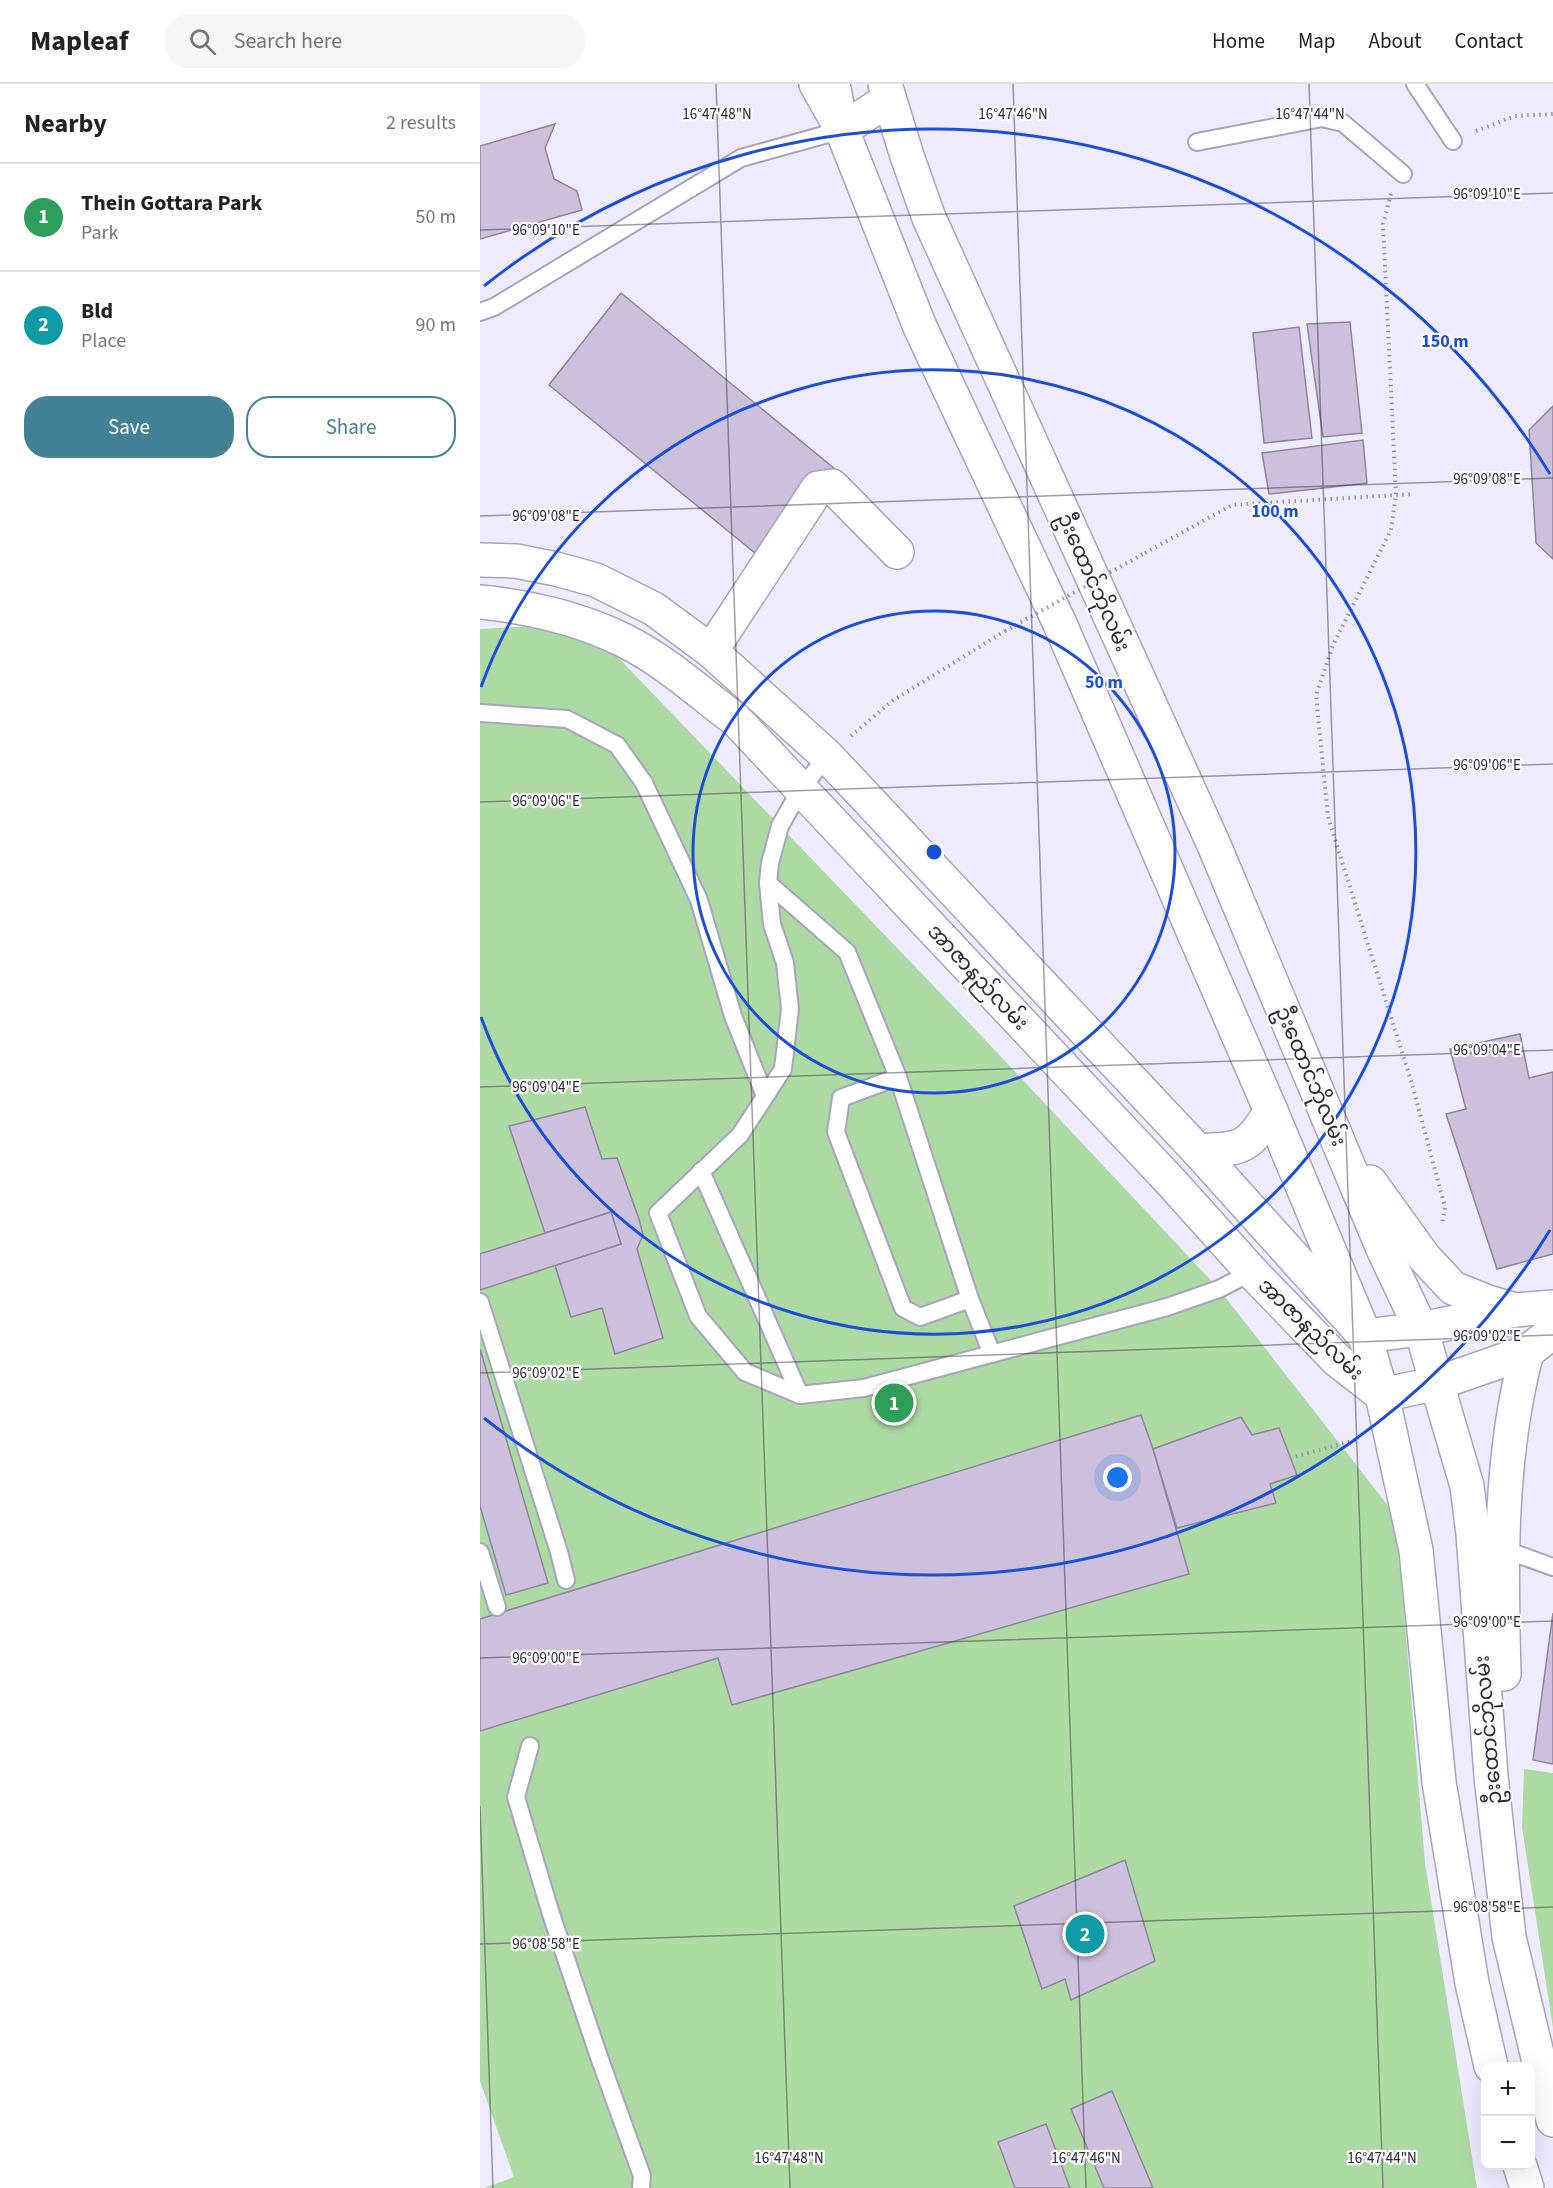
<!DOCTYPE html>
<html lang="en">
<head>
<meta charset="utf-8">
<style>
	body { margin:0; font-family:"Source Sans 3","Noto Sans Myanmar",sans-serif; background:#f6f6f6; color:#222 }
	.controls { position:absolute; right:18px; bottom:18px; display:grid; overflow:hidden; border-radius:12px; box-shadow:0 6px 24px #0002 }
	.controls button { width:54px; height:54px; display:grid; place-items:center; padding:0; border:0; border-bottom:2px solid #e0e0e0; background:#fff; color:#222; font:30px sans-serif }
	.you { position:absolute; left:638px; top:1394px; width:21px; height:21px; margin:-15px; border:4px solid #fff; border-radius:50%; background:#1a73e8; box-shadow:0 0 0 9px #1a73e833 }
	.badge { display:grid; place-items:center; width:39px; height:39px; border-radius:50%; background:#438197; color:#fff; font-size:20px; font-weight:700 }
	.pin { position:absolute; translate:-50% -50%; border:3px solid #fff; box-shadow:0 2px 6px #0006 }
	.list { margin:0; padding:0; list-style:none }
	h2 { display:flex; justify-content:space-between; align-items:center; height:78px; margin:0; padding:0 24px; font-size:26px }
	h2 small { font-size:20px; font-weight:400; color:#767676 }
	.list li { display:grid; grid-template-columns:39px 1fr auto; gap:18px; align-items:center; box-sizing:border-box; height:108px; padding:0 24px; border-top:2px solid #e0e0e0 }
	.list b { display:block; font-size:22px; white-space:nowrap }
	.list p { margin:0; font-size:20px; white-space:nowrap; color:#767676 }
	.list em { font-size:20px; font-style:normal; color:#767676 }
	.actions { display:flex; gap:12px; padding:18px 24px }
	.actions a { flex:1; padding:14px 0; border:2px solid #438197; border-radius:24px; text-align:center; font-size:21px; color:#438197 }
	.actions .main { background:#438197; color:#fff }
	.icon { flex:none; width:33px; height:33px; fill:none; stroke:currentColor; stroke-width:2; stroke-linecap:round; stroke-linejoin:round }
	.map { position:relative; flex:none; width:1073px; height:2104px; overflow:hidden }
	header { display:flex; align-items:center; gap:36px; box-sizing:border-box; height:84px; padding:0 30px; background:#fff; border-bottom:2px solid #e0e0e0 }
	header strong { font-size:28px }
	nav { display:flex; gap:33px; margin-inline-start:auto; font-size:21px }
	.search { width:420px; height:54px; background:#f6f6f6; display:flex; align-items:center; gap:15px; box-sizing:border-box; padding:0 21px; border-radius:24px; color:#767676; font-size:22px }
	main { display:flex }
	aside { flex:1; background:#fff }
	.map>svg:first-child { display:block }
</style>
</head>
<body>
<header>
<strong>Mapleaf</strong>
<div class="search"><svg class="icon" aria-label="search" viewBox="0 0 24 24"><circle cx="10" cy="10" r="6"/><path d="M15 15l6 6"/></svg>Search here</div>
<nav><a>Home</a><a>Map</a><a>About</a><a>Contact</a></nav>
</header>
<main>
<aside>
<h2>Nearby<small>2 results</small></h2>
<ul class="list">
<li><span class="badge" style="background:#2e9e5b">1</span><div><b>Thein Gottara Park</b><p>Park</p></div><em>50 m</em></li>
<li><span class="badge" style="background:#0f9aa8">2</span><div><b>Bld</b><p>Place</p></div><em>90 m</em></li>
</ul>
<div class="actions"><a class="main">Save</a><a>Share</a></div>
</aside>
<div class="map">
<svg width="1073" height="2104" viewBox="0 0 1073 2104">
	<rect width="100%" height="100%" fill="#eeebfe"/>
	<g fill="#acdaa2">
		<polygon points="105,539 493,943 739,1205 916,1432 945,1779 997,2104 4,2104 34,2093 0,1997 0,545"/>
		<polygon points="1044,1685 1073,1689 1073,1944 1042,1743"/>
	</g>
	<g fill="#cdc0dc" stroke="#90839e" stroke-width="1.5">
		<polygon points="75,40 65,64 74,95 97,107 102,126 0,155 0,62"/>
		<polygon points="141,209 355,385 313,426 275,469 69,301"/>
		<polygon points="870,238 882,349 843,353 827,240"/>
		<polygon points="819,243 832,354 784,359 773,249"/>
		<polygon points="1073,322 1073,475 1056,459 1049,346"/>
		<polygon points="883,356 887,399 789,410 782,369"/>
		<polygon points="1040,950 1049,994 1073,988 1073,1170 1017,1185 966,1030 986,1025 970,965"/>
		<polygon points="105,1023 122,1075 137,1074 159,1135 163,1151 157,1165 183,1254 135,1270 122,1224 91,1233 75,1181 141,1160 131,1128 65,1149 29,1042"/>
		<polygon points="131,1128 141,1160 0,1206 0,1170"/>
		<polygon points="0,1265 68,1499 26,1511 0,1422"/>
		<polygon points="661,1331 673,1365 709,1490 252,1621 238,1574 0,1647 0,1535"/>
		<polygon points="761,1333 772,1351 799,1344 817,1391 790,1400 796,1419 697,1444 673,1365"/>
		<polygon points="1073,1529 1073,1680 1053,1676"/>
		<polygon points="645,1776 675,1877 591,1916 585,1895 562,1905 534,1822"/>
		<polygon points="632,2007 673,2104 624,2104 591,2025"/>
		<polygon points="566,2040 590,2104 535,2104 518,2058"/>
	</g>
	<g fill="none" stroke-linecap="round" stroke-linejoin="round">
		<defs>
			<g id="service">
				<polyline points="935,0 973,57"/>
				<polyline points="717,58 842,34 863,39 923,90"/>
				<polyline points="0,228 14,223 261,74 362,46"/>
				<polyline points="0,629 87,635 137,661 164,699 219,816 253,932 285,1012"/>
				<polyline points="347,672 321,705 300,742 290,779 288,799 292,840 305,879 310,925 303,985 260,1051 178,1129 218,1232 265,1288 320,1311 384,1304 687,1223 739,1205 772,1188"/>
				<polyline points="288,799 367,868 418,993 490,1215 512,1270"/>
				<polyline points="418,993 361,1014 356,1048 423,1224 440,1233 490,1215"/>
				<polyline points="221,1087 320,1311"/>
				<polyline points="0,1218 79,1468 86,1496"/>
				<polyline points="1020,1464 1073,1483"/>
				<polyline points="0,1468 17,1523"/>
				<polyline points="50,1662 36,1713 71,1830 118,1970 162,2092 161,2104"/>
			</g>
			<polyline id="minor" points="231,567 338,404 352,402 417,468"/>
			<g id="secondary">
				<polyline points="336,0 362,46 409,15"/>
				<polyline points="0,476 36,477 76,485 116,496 174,525 231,567 347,672 718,1067 881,1248"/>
				<path d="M0,518C50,523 98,534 143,556C184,576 220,609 256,636L692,1099L772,1188L857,1276L902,1311"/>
			</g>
			<g id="primary">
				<polyline points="353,0 362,46 440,243 580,540 791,1027 885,1252 902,1311 936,1466 959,1698 992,1899 1011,1982"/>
				<polyline points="405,0 427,72 449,134 734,761 904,1167 941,1245 987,1402 993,1450 1011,1692 1029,1853 1073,2036"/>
				<path d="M718,1067C763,1064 767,1066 791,1027"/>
				<polyline points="890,1098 944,1173 973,1204 1008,1218 1035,1226"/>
				<polyline points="885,1252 941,1245 1035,1226 1073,1223"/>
				<polyline points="902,1311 958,1299 1047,1268 1073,1248"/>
				<path d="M1024,1590C1021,1483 1019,1373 1047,1268"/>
				<polyline points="1040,2082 1047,2104"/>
			</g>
		</defs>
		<use href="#service" stroke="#a8a3bf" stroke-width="20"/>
		<use href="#minor" stroke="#a8a3bf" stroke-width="36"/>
		<use href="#secondary" stroke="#a8a3bf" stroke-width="36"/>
		<use href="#primary" stroke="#a8a3bf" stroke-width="36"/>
		<g stroke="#9592a2" stroke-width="4" stroke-dasharray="1.5 4.5" stroke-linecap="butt">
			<polyline points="996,47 1035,32 1073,30"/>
			<polyline points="911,110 903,140 916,411 911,446 853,561 836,611 848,733 932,1000 965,1123 962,1140"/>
			<polyline points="665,469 752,421 933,410"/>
			<polyline points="371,652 412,617 525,547"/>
			<polyline points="810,1374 879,1355"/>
		</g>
		<use href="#service" stroke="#fff" stroke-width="16"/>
		<use href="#minor" stroke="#fff" stroke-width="33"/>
		<use href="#secondary" stroke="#fff" stroke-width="33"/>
		<use href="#primary" stroke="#fff" stroke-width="33"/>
		<polyline stroke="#9592a2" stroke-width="4" stroke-dasharray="1.5 4.5" stroke-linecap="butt" points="525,547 665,469"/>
	</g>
	<path fill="none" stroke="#2b2934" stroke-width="1.5" stroke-opacity="0.45" d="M236,0L310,2104M533,0L606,2104M829,0L903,2104M0,146L1073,109M0,432L1073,394M0,718L1073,680M0,1003L1073,966M0,1289L1073,1251M0,1574L1073,1537M0,1722L13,2104M0,1860L1073,1823"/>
	<g fill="none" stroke="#1d4ed8" stroke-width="3">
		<circle cx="454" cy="768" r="241"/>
		<path d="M1 603A482 482 0 1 1 1 933"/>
		<path d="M1070 1146A723 723 0 0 1 4 1334M4 202A723 723 0 0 1 1070 390"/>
	</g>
	<g text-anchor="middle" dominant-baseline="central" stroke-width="4.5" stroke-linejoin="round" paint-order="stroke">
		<g font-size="21" fill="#2b2934" stroke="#fbfbfb">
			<text transform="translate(614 498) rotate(66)">ဦးထောင်ဘိုလမ်း</text>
			<text transform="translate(498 893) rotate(47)">အာဇာနည်လမ်း</text>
			<text transform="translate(831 992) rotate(67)">ဦးထောင်ဘိုလမ်း</text>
			<text transform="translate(831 1245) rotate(44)">အာဇာနည်လမ်း</text>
			<text transform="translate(1008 1646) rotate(-95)">ဦးထောင်ဘိုလမ်း</text>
		</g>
	</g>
	<g font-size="15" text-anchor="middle" fill="#2b2934" stroke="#fbfbfb" stroke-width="4.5" stroke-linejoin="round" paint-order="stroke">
		<text x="237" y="35">16°47'48"N</text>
		<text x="533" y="35">16°47'46"N</text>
		<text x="830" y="35">16°47'44"N</text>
		<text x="1007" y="115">96°09'10"E</text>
		<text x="66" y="151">96°09'10"E</text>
		<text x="1007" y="400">96°09'08"E</text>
		<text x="66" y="437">96°09'08"E</text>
		<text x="1007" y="686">96°09'06"E</text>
		<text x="66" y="722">96°09'06"E</text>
		<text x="1007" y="971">96°09'04"E</text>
		<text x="66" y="1008">96°09'04"E</text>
		<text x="1007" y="1257">96°09'02"E</text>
		<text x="66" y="1294">96°09'02"E</text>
		<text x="1007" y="1543">96°09'00"E</text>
		<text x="66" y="1579">96°09'00"E</text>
		<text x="1007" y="1828">96°08'58"E</text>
		<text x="66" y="1865">96°08'58"E</text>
		<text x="309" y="2079">16°47'48"N</text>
		<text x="606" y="2079">16°47'46"N</text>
		<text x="902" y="2079">16°47'44"N</text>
	</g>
	<circle cx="454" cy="768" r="9" fill="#1d4ed8" stroke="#fbfbfb" stroke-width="3"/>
	<g font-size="18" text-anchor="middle" font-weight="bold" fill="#1d4ed8" stroke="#fbfbfb" stroke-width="4.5" stroke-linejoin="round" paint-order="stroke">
		<text x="965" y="263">150 m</text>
		<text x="795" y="433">100 m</text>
		<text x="624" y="604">50 m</text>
	</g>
</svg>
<div class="controls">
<button>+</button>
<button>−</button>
</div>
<div class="you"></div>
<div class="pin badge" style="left:414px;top:1319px;background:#2e9e5b">1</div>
<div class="pin badge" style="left:605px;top:1850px;background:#0f9aa8">2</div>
</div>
</main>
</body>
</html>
